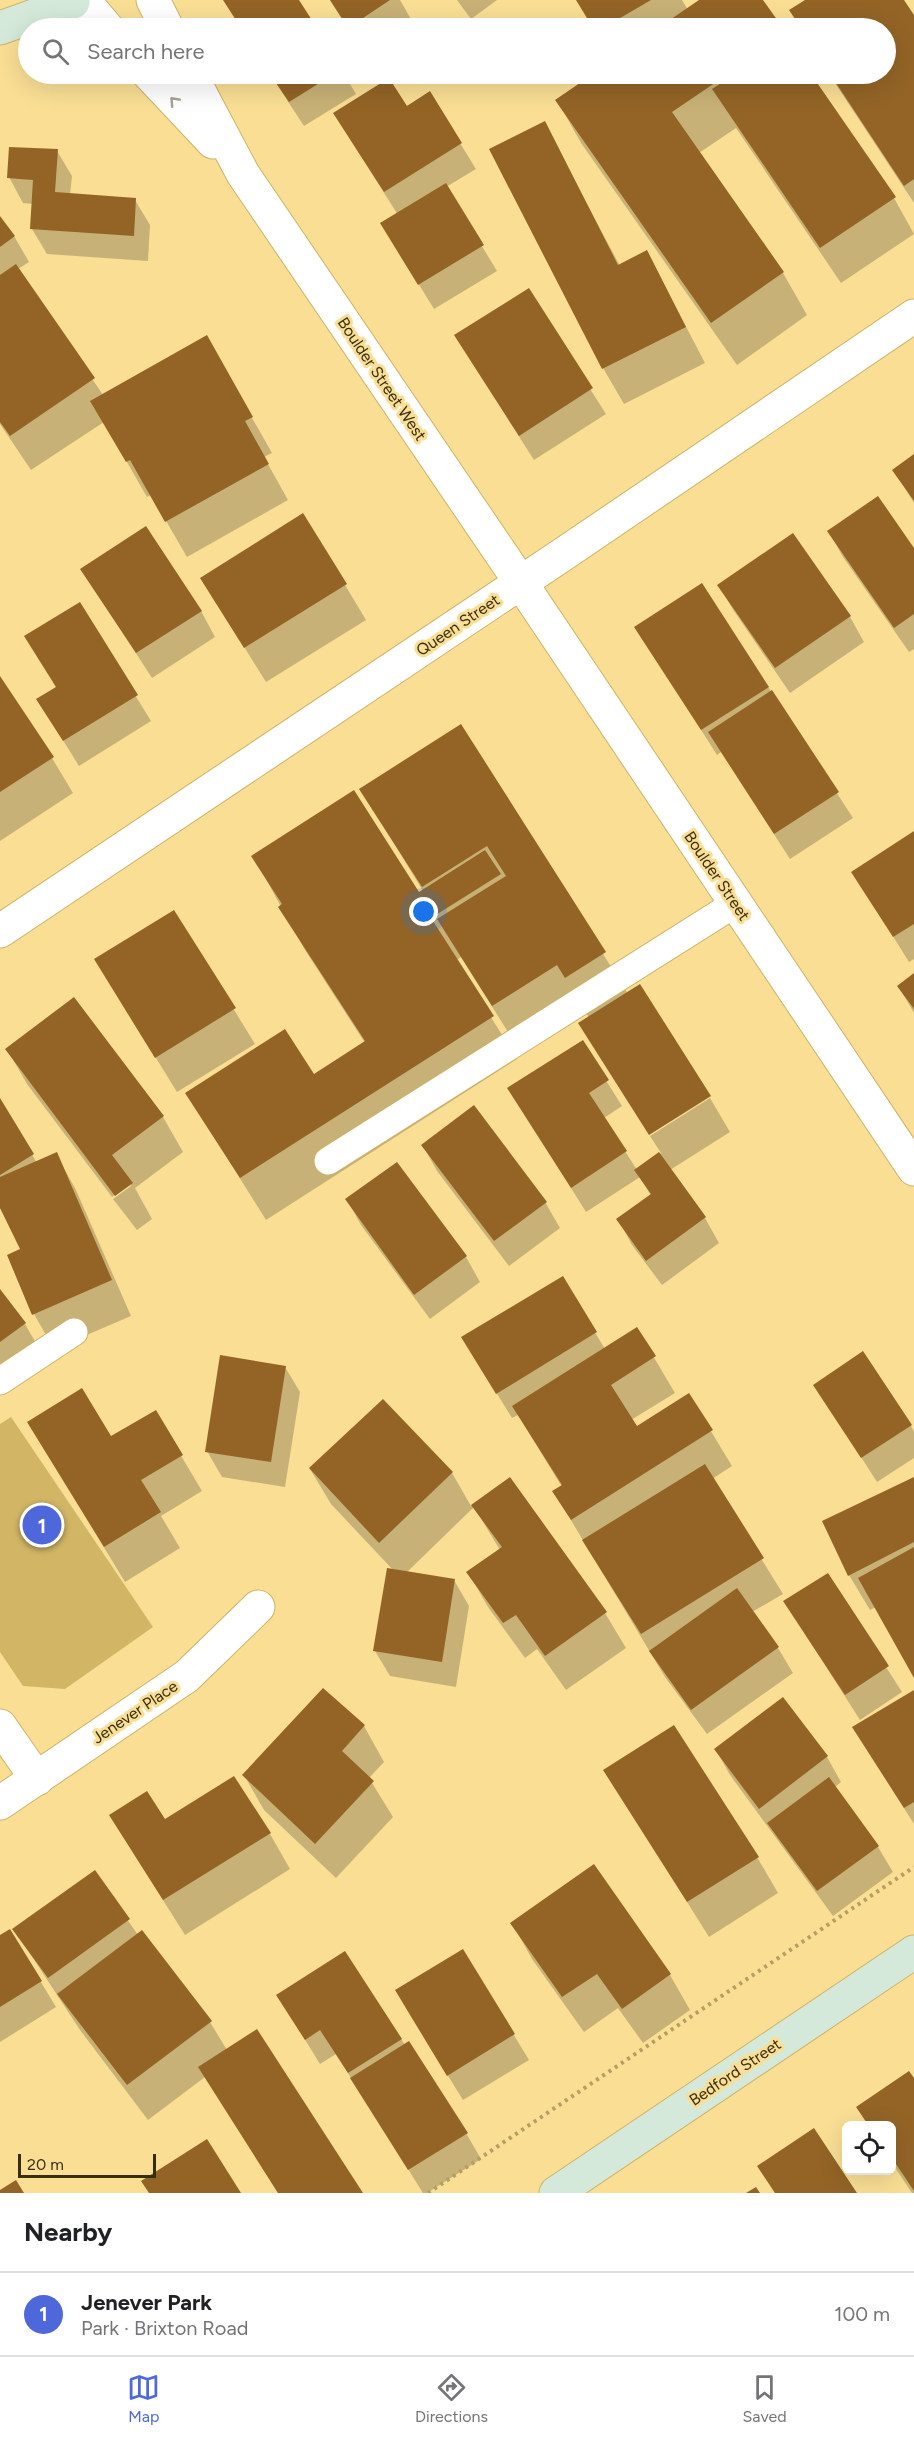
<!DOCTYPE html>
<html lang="en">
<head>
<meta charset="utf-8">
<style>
	body { margin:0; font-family:Figtree,sans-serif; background:#f2f2f2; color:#202124 }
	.controls { position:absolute; right:18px; bottom:18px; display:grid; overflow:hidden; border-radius:9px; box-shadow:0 6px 24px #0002 }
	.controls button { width:54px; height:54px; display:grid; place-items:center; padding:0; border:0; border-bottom:2px solid #e0e0e0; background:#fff; color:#202124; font:30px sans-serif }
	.scale { position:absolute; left:18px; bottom:15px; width:138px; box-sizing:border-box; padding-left:6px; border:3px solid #382d0e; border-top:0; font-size:16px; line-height:21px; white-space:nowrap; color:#382d0e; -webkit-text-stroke:4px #f9de94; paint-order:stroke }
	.you { position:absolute; left:424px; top:912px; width:21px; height:21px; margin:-15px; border:4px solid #fff; border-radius:50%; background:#1a73e8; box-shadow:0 0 0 9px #1a73e833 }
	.badge { display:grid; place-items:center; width:39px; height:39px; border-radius:50%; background:#4e68dc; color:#fff; font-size:20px; font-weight:700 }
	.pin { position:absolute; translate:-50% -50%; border:3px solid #fff; box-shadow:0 2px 6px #0006 }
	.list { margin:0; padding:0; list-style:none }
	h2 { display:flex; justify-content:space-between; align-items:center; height:78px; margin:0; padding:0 24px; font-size:26px }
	h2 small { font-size:20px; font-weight:400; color:#757577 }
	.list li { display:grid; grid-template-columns:39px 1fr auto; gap:18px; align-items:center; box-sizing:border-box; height:84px; padding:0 24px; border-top:2px solid #e0e0e0 }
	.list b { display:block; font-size:22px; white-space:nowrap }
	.list p { margin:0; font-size:20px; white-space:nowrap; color:#757577 }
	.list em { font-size:20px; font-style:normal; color:#757577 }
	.icon { flex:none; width:33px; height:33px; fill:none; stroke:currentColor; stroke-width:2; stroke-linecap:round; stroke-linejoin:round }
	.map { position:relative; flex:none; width:914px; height:2193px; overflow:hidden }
	.search { position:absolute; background:#fff; box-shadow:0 6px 24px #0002; left:18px; right:18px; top:18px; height:66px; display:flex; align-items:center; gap:15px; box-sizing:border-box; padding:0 21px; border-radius:33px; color:#757577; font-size:22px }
	.sheet { height:162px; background:#fff }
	nav { display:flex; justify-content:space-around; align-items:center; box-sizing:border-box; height:84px; border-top:2px solid #e0e0e0; background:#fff; font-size:16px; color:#757577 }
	nav a { display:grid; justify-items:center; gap:3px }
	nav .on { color:#4e68dc }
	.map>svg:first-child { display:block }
</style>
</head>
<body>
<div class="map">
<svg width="914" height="2193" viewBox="0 0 914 2193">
	<rect width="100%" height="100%" fill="#f9de94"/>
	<polygon fill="#d2b666" points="11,1417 153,1627 65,1689 23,1686 0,1652 0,1424"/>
	<g fill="#0003">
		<polygon points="224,0 297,0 315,28 242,28"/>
		<polygon points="330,0 400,0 412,21 400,28 348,28"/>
		<polygon points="457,0 497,0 471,19"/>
		<polygon points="577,0 682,0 688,10 702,0 761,0 781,28 594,28"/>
		<polygon points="808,0 902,0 914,18 914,203 829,74 886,74 886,28 801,28 791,11"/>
		<polygon points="270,74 344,74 356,94 304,126"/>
		<polygon points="595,74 810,74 894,198 914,234 841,283 736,128 699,153 783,273 807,315 737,365 581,143 557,100"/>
		<polygon points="429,93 476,169 446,187 497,271 434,309 397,249 398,215 350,139"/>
		<polygon points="544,123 620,266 647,252 705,363 624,404 603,368 491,150"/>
		<polygon points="57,151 72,176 70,195 135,200 150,225 148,261 47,254 32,229 33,204 23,203 9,177"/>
		<polygon points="0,219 14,236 29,262 18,269 103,395 206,337 272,453 264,457 288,500 187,557 151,495 147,497 104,422 31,470 0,424"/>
		<polygon points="528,291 606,414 534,460 471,361"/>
		<polygon points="914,456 914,503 894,470"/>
		<polygon points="303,515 366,620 266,682 223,613"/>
		<polygon points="829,532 914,551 914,649 909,652 843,557"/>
		<polygon points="82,570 201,611 215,637 152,678"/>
		<polygon points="702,585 853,818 790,859 721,752 717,755 636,627"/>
		<polygon points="719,586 850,617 864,642 790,693 734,611"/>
		<polygon points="79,604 151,721 79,766 53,724"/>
		<polygon points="0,679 52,758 73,793 0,841"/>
		<polygon points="461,726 628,994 589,1018 583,1007 518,1048 461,957 456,961 517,1059 266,1220 187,1094 314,1076 365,1043 305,950 253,856 419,894 423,891 361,789"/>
		<polygon points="914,833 914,959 909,962 853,872"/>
		<polygon points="174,912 255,1044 177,1092 117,995"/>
		<polygon points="914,975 914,1013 899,987"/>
		<polygon points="74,999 163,1117 183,1152 135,1188 152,1219 137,1230 113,1199 131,1186 131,1182 112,1197 27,1084 7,1049"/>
		<polygon points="582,1042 622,1106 604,1118 637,1170 661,1153 650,1136 710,1098 730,1132 670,1170 705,1218 719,1243 662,1285 632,1245 618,1219 651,1196 640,1177 586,1212 509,1089"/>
		<polygon points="0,1101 37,1163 56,1154 76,1190 131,1316 54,1349 34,1314 22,1250 2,1208 0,1209"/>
		<polygon points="423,1146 545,1202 560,1228 509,1266 437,1171"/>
		<polygon points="397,1164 466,1257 480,1282 430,1319 361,1225 347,1200"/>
		<polygon points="562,1278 605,1349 637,1329 675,1393 631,1420 636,1428 689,1395 732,1466 712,1479 783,1594 752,1612 778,1648 793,1673 707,1734 665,1677 575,1527 554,1491 562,1487 518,1415 512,1418 478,1363"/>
		<polygon points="0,1291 25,1324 45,1359 0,1393"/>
		<polygon points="285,1367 300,1392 285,1487 222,1477 207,1451"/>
		<polygon points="815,1385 911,1426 914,1432 914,1458 877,1482"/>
		<polygon points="383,1401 452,1473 471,1506 509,1479 605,1613 626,1648 566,1690 537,1649 525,1658 488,1607 468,1572 500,1550 474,1507 406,1573 454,1580 469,1606 456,1687 390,1676 375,1651 394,1571 331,1504 310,1469"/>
		<polygon points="155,1412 202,1491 161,1516 180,1548 125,1582 49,1457 111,1438"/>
		<polygon points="914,1479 914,1675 876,1607 870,1610 849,1575"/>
		<polygon points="827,1575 902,1692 860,1720 800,1626"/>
		<polygon points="323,1690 364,1726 384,1762 369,1778 393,1817 336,1878 264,1810 244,1775"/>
		<polygon points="914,1694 914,1824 869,1753"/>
		<polygon points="783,1699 827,1757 841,1782 834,1788 878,1847 893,1872 833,1916 730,1775 716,1750"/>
		<polygon points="605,1771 757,1857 778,1893 709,1937"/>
		<polygon points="270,1834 290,1869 185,1935 132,1851"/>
		<polygon points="594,1867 670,1975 690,2010 643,2043 618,2008 584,2032 532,1959 512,1923"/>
		<polygon points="94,1872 138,1935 210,2022 227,2050 361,2193 278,2193 205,2077 148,2120 80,2030 14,1929"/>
		<polygon points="10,1931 56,2007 0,2042 0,1937"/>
		<polygon points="463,1951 529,2060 463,2100 411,2016"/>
		<polygon points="278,1996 401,2039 466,2133 481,2159 427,2193 423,2193 336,2054 320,2064"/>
		<polygon points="914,2081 914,2193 912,2193 892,2163 892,2126 868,2126 858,2108"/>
	</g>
	<g fill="#936426">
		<polygon points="223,0 299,0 317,28 241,28"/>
		<polygon points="330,0 390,0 348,28"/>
		<polygon points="576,0 651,0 603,28 593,28"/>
		<polygon points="699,0 763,0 783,28 658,28"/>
		<polygon points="805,0 904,0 914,15 914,179 904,186 830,74 886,74 886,28 801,28 789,10"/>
		<polygon points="270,74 334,74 289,102"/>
		<polygon points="593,74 728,74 672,112 784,272 711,323 555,100"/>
		<polygon points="735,74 811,74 896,197 820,248 712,89"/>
		<polygon points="389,78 407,106 430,91 462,143 384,192 333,113"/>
		<polygon points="545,121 618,265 647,250 686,327 602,369 489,149"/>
		<polygon points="9,147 58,149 55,192 136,198 134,236 30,229 33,180 7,178"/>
		<polygon points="446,183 484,245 418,285 380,223"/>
		<polygon points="0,216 15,236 0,247"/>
		<polygon points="16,264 95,378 10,436 0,422 0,275"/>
		<polygon points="529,288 593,388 519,436 454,335"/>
		<polygon points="207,335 253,417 245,421 269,464 165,522 130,460 126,462 90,401"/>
		<polygon points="914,454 914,501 892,470"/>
		<polygon points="878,496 914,548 914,614 894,628 827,531"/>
		<polygon points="303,513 347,584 244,648 200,578"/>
		<polygon points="146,526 202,611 136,653 80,569"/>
		<polygon points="793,533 851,616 775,668 717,585"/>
		<polygon points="702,583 769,687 701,730 634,627"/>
		<polygon points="80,602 138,695 63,741 36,699 56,687 24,636"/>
		<polygon points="0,676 54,757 0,792"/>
		<polygon points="772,690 839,792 774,834 708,732"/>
		<polygon points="461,724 606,952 565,978 557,965 492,1006 437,919 506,876 487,846 422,887 359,789"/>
		<polygon points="354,790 419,892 485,850 501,874 431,918 494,1016 240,1178 185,1093 285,1029 314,1074 365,1041 278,907 282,904 251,856"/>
		<polygon points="914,831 914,924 893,937 851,872"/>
		<polygon points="174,910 236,1008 155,1058 94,959"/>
		<polygon points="914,973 914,1009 897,986"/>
		<polygon points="640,984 711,1096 649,1135 578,1023"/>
		<polygon points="74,997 164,1116 112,1155 133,1183 115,1196 5,1049"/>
		<polygon points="583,1040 609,1080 589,1093 627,1151 571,1188 507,1088"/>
		<polygon points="0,1098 34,1154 0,1175"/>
		<polygon points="474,1105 547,1202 494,1241 421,1145"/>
		<polygon points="57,1152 112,1280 32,1315 7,1255 20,1249 0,1208 0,1177"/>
		<polygon points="659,1152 706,1217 646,1261 616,1219 651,1194 634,1170"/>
		<polygon points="397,1162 467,1256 414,1295 345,1199"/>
		<polygon points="563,1276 597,1332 496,1394 461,1337"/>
		<polygon points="0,1289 26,1323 0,1342"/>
		<polygon points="637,1327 656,1356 611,1385 637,1426 689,1393 713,1430 571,1520 552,1491 562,1485 512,1406"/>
		<polygon points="863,1351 912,1425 861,1458 813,1385"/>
		<polygon points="220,1355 286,1366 271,1462 205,1452"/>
		<polygon points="82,1388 111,1436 156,1410 183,1455 141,1480 161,1512 104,1547 27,1422"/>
		<polygon points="383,1399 453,1472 379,1543 309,1468"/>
		<polygon points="705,1464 764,1558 641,1634 582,1540"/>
		<polygon points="510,1477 607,1612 545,1656 516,1615 503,1623 466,1572 502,1547 471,1505"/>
		<polygon points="914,1477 914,1542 848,1576 822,1521"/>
		<polygon points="914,1547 914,1678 858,1578"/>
		<polygon points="387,1568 455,1579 442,1662 373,1651"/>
		<polygon points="828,1573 889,1666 845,1695 783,1601"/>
		<polygon points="737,1588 779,1647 691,1710 649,1651"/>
		<polygon points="323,1688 365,1725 342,1751 374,1781 315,1844 242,1775"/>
		<polygon points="914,1690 914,1802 904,1808 852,1727"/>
		<polygon points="783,1697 828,1756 759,1809 714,1749"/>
		<polygon points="674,1725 759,1857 687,1902 603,1770"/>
		<polygon points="234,1776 271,1833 163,1900 109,1815 147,1791 165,1819"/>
		<polygon points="829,1777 879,1846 817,1891 767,1823"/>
		<polygon points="594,1864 671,1974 622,2009 597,1974 562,1997 510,1923"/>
		<polygon points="95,1870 130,1919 48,1978 12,1929"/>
		<polygon points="10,1929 42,1981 0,2007 0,1935"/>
		<polygon points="142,1930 212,2021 127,2085 57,1994"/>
		<polygon points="463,1949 515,2034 447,2076 395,1990"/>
		<polygon points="345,1951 402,2039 348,2073 320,2030 305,2040 276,1995"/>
		<polygon points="257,2029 363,2193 278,2193 198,2067"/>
		<polygon points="409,2041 468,2133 408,2170 350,2078"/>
		<polygon points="909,2071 914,2078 914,2191 892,2158 892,2126 869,2126 856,2107"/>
		<polygon points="814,2128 857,2193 775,2193 757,2166"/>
		<polygon points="207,2139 241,2193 149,2193 141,2181"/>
		<polygon points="16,2180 24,2193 0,2193 0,2190"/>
		<polygon points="756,2187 760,2193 746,2193"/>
	</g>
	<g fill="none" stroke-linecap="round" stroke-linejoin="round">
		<defs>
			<g id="lane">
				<polyline points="328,1161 736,903"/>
				<polyline points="0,1381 74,1332"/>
			</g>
			<g id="street">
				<polyline points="153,0 167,28"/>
				<polyline points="85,2 107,28"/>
				<polyline points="149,74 213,142"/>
				<polyline points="190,74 243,174 521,583 914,1169"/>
				<polyline points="0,931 565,553 914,316"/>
				<polyline points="0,1726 37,1779"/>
				<polyline points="0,1803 187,1676 258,1607"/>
			</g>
			<g id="secondary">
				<polyline points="0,28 73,2"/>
				<polyline points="556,2193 914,1952"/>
			</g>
		</defs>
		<use href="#lane" stroke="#cdb369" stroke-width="29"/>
		<use href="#street" stroke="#cdb369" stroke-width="35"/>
		<use href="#secondary" stroke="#cdb369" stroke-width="35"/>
		<polyline stroke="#b39e63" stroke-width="4" stroke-dasharray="3 4.5" stroke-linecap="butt" points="428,2193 914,1867"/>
		<use href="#lane" stroke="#fff" stroke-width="27"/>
		<use href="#street" stroke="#fff" stroke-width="33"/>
		<use href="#secondary" stroke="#d4e9d9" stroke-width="33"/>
	</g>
	<defs><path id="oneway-chevron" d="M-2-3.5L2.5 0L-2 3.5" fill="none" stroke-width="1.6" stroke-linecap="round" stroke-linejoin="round" transform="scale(1.5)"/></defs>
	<use stroke="#a5a093" href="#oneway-chevron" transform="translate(174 101) rotate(-133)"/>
	<g text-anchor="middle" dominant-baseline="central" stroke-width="6" stroke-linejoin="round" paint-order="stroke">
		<g font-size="16" fill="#382d0e" stroke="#f9de94">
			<text transform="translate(382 379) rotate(56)">Boulder Street West</text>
			<text transform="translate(458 625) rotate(-34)">Queen Street</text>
			<text transform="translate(717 876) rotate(56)">Boulder Street</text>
			<text transform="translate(135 1712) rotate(-34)">Jenever Place</text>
			<text transform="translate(735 2072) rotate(-34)">Bedford Street</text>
		</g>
	</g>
</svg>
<div class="controls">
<button><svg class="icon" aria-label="locate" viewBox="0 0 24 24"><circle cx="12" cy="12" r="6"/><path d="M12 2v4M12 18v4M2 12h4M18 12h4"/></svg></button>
</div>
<div class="scale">20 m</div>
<div class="you"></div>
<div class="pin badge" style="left:42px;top:1525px">1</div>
<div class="search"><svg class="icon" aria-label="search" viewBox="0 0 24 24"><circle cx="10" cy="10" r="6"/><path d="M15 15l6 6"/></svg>Search here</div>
</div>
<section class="sheet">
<h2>Nearby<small></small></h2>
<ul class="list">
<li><span class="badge">1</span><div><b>Jenever Park</b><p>Park · Brixton Road</p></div><em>100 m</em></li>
</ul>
</section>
<nav>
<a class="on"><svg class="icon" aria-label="map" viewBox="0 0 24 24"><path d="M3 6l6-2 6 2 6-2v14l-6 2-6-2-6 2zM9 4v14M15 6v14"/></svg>Map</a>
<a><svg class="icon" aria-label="directions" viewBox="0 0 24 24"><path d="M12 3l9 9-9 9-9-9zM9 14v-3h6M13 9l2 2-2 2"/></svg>Directions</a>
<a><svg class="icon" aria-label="saved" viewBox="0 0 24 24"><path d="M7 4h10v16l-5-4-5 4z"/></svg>Saved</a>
</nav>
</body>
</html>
